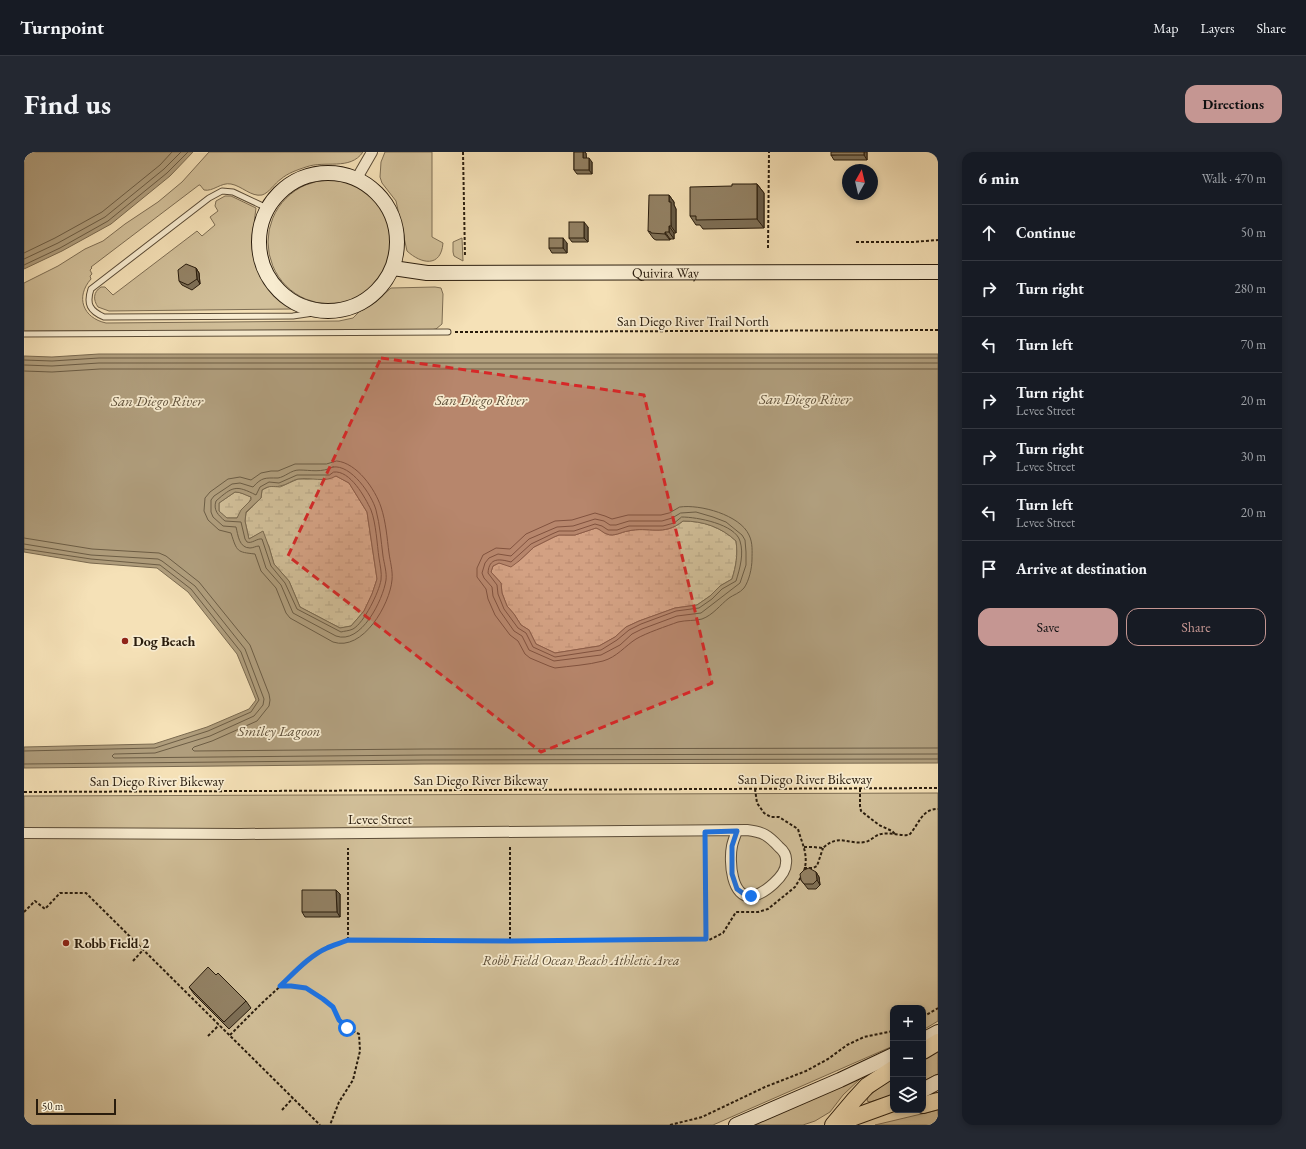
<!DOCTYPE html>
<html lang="en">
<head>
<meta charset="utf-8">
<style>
	body { margin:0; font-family:"EB Garamond",serif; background:#242831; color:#f1f3f6 }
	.controls { position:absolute; right:12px; bottom:12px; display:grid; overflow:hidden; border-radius:8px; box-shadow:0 2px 6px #0003 }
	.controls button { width:36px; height:36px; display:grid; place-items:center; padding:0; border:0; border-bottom:1px solid #363941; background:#171b24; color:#f1f3f6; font:20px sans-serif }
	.compass { position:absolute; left:818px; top:12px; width:36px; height:36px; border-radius:50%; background:#171b24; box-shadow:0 2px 6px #0003; rotate:8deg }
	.scale { position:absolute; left:12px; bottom:10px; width:80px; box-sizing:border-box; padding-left:4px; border:2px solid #291c0d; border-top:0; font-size:11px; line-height:14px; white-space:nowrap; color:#291c0d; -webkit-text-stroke:3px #f8ecd0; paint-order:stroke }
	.stop { position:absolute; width:12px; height:12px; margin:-9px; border:3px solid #1a73e8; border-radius:50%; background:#fff }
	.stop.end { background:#1a73e8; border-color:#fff; box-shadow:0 1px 4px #0008 }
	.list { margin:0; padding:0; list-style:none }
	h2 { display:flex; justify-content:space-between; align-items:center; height:52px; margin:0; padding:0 16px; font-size:17px }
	h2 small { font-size:13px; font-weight:400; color:#9ea1a6 }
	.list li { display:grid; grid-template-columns:26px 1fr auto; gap:12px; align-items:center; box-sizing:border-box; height:56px; padding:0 16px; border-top:1px solid #363941 }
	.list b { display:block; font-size:15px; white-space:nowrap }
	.list p { margin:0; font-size:13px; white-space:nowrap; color:#9ea1a6 }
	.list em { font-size:13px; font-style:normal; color:#9ea1a6 }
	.actions { display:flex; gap:8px; padding:12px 16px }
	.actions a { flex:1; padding:9px 0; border:1px solid #c59692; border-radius:12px; text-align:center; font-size:14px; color:#c59692 }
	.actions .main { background:#c59692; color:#111 }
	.icon { flex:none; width:22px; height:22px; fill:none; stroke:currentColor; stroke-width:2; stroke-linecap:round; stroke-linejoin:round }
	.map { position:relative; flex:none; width:914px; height:973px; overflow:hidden; border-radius:12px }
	header { display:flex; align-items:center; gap:24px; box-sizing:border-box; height:56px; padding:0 20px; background:#171b24; border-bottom:1px solid #363941 }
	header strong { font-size:19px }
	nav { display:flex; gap:22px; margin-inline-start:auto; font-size:14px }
	.intro { display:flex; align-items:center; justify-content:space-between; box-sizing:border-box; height:96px; padding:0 24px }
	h1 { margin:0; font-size:28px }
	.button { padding:10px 18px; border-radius:12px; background:#c59692; color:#111; font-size:14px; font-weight:700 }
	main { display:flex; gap:24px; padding:0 24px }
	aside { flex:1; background:#171b24; border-radius:12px; box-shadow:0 2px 6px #0003 }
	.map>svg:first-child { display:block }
</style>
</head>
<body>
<header>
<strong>Turnpoint</strong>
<nav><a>Map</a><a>Layers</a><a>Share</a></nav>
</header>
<div class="intro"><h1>Find us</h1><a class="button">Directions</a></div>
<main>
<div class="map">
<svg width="914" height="973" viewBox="0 0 914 973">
	<defs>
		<pattern id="wetland-marsh" width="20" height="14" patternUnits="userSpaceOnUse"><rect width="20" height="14" fill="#d2c09a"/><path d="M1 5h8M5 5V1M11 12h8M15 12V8" fill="none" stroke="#b4a484"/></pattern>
	</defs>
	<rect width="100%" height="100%" fill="#f5e1b7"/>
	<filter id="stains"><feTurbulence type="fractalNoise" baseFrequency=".005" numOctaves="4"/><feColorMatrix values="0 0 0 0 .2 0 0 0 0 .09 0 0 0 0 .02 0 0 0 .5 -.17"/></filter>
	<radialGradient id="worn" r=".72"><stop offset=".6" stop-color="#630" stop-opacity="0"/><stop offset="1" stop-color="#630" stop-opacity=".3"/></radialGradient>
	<g fill="#d2c09a" stroke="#7e6e54">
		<path d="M185,0H339C326,19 301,8 282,15C273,18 264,21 257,27C251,31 245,41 238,43C227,45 218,34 207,32C197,30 189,40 180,38L176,33H175L67,115L68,116L66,118L68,122L66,124L67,127C51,145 59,166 82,171L315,169L329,166L335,160L350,151L367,136L411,135L417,136L419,142L418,172L412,177L406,178L0,179V131L34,114L61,97L79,89L101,72L134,50L158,30Z"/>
		<path d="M361,0H408V85L419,91C417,116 397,112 383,99L372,49L358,31L356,25L357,10Z"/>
		<circle cx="306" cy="90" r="62"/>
		<path d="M201,44H207L232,56C226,98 229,129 267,155V157L85,159L74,155C69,148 69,140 77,135H81L89,143L173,79L178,84L191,73L186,65L194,59L191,54L192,49Z"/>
		<polygon points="438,86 439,109 430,104 429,100 429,90"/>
		<polygon points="914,641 914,869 899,878 899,856 869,856 869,894 689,973 0,973 0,644"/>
		<polygon points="914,897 914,922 899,929 899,906"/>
		<polygon points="869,924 869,943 846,950 843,949 844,945"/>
		<polygon points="838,925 819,943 806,960 791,969 779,973 726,973"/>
		<polygon points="914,958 914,973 851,973"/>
	</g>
	<g fill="url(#wetland-marsh)" stroke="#7e6e54">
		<polygon points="312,324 325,331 343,360 353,427 348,442 340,459 327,474 316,476 276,455 265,429 250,412 245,395 238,380 225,387 221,369 222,361 237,346 238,338 246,334 256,335 274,327 284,327"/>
		<path d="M211,340C217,340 222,343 227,345C226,352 217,359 213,366H202L195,359V351Z"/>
		<path d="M659,369C679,369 697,375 712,389C714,403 712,414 708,427L696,434L686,444L673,453L651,456L615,469L602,475L591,485L575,494L531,501L512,492L505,478L497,473L490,462L483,454L478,441L477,431L467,420L469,414L475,411L480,412L495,409L510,395L530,385L535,383H551L572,376C576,377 579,381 583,382C590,385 597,380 604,379C625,374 640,385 659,369Z"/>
	</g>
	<g fill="#b09e7d" stroke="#7a6a50" fill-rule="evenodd">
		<polygon points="0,0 169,0 146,24 87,72 38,99 0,117"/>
		<path d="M75,202H914V611L400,612L0,616V595L130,592L183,575L225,557L232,548L213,502L164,440L133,416L66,411L0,400V204L28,205ZM312,324L325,331L343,360L353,427L348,442L340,459L327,474L316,476L276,455L265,429L250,412L245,395L239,379L225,387L221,369L222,360L237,346L238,338C247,332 249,336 256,334C263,333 268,328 274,327C287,325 301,331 312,324ZM211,340C217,340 221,343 227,345V348L217,358L213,366H203L195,359V351ZM659,369C679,369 697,375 712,389C714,403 712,414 708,427L696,434L686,444L673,453L651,456L615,469L602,475L591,485L575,494L531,501L512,492L505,478L497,473L490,462L483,454L478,441L477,431L467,420L469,414L475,411L487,415L495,409L510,395L530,385L535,383H551L572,376C576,377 579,381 583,382C590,385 597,380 604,379C625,374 639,385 659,369Z"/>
	</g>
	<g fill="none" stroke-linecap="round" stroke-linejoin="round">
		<g stroke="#6c5d45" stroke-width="1">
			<polyline points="0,101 31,86 78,60 136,13 148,0"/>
			<polyline points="0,107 34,91 81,65 140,17 157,0"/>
			<polyline points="0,113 36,96 84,69 143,21 164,0"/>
			<polyline points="0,208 28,209 75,206 914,206"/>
			<polyline points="0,213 28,214 75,211 914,211"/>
			<polyline points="0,219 28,220 76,217 914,217"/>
			<path d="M313,309C333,311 351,337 357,355C362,370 363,386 365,401C366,409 369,419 368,428C366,452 339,500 309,490L266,466L262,461L252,436L237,419L231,402C213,400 213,400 207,381L195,378L184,368L180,359L181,346L186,340L204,327L216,325L227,328L237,321L247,319H254L271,312H302Z"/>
			<path d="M309,315C327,312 348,343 352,358C356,373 357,389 359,404C360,411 363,421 362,428C359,448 337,493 312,484L269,461L257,433L242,416L235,394C232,394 229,396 226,396C215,396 214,383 212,375L199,374L189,365L187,360V348L190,344L208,332L216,331L229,335C238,325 241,326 254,326C261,325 267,318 275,318C286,318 298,321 309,315Z"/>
			<path d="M310,320C326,318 341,345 347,358C352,371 353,392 355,406C356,413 358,421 357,428C355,440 340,471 329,477C325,479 320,479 317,480L273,457L261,431L247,414L238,387C233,386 228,392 223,390L221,387L217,370L201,369C194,363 189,358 192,349C209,334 212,333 232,343L236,335L245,330L255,331L273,323H305Z"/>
			<path d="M656,355C676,352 716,363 725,383C729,391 728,400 728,407C728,416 725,429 720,436C716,441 709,443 705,446C696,453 689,463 678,467C671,469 662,468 654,470C643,474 622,481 612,487C601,494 593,505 579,509C564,513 546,514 531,516L525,514L506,506L501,502L494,489L486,483L471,463L464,447L462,437L453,425V416L459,403L472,396L486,397L502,382L531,369L548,368L571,361L581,364L588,367L604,363H637L645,361Z"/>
			<polygon points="657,361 672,360 689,365 702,370 718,383 721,388 722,400 722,413 716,431 677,461 653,464 618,477 608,482 596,493 577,503 530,509 505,498 498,484 490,479 476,459 469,444 468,435 460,426 458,421 461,411 465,406 474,402 487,404 505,387 533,375 549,374 571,367 580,369 586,373 592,373 605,369 638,369 648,366"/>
			<path d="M658,365C673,365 711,372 716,389C720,402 716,416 712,429L698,437L688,447L675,456L652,459L617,472L605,478L593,488L577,498L531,505L509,495L502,481L494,476L480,457L474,442L473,433L464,421C465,405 476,407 487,410L507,392L528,382L535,379H550L571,372L578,374L584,378H593L605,374H639L650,371Z"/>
			<polyline points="0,386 68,397 135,401 142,404 175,430 226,493 245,542 246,548 245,554 233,569 188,589 170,595 168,597 170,599 400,597 914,596"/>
			<polyline points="0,392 67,403 134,407 138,409 171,434 221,497 240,547 239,553 230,564 186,584 131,601 90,602 88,604 90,606 400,603 914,602"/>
			<polyline points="0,397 67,407 136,413 167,437 217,500 235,548 227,560 184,579 131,596 0,599"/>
			<polyline points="0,612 400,608 914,607"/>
		</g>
		<defs>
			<g id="lane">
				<path d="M243,56L209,40L198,39L185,46L67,137C62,152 66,159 80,165L269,164L303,159"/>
				<polyline points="0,182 424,180"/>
			</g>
			<g id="street">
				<polyline points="333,26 348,0"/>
				<path d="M0,681L216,682L723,678C739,680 744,683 755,695C760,699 763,704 762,711C762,724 741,741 729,744C707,748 705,708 708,694C709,689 711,684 713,679"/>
			</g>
			<g id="secondary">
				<circle cx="304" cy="90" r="69"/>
				<path id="s1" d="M369,116L403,121L914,120"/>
				<polyline points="899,888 914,880"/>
				<polyline points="899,938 914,930"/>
				<polyline points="712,973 816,928 869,903"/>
			</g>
			<g id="primary">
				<polyline points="899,899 914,890"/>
				<polyline points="899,953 914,949"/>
				<polyline points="811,972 869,951"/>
				<polyline points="809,973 831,947 843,934 869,917"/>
			</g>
		</defs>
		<use href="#lane" stroke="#5c4d38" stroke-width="7"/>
		<use href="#street" stroke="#5c4d38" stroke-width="12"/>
		<use href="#secondary" stroke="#291c0d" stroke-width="16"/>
		<use href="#primary" stroke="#291c0d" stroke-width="18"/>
		<g stroke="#291c0d" stroke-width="2" stroke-dasharray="3 2" stroke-linecap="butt">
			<polyline points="439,0 441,105"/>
			<polyline points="832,90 889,90 914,88"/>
			<polyline points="744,96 745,0"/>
			<polyline points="431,180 914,178"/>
			<path d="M731,637L733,651L740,661L747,665H755L774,677C778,692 785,703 780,719"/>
			<polyline points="836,637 836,654 837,659 855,673 868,679 872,683"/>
			<polyline points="0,640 914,636"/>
			<polyline points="681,689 682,787"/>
			<polyline points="486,695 486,789"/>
			<path d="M780,695H789L799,696C815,681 824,693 841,690C847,689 851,683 857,682C866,680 876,684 885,683C895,673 897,657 914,657"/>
			<polyline points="780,716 789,716 793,714 799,696"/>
			<polyline points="0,760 11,749 21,757 36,741 62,741 296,973"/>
			<polyline points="324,788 324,696"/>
			<polyline points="109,809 119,798"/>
			<polyline points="257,834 267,834 282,836 299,847 309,855 315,868 323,876 335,882 336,899 329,928 315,950 306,973"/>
			<polyline points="899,865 914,856"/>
			<polyline points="206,883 238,851 286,807 301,796 324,788 486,789 682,787 685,788 699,781 712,760 734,760 744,757 771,735 777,725"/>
			<polyline points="184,884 195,873"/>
			<polyline points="258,958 269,946"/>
			<polyline points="646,973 678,965 741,935 782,919 804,907 823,893 840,885 869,879"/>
		</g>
		<use href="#lane" stroke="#f8ecd0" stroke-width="5"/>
		<use href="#street" stroke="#f8ecd0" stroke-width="10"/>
		<use href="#secondary" stroke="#f8ecd0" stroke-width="14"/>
		<use href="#primary" stroke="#f5e1b7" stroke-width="16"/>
	</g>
	<g fill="#7e7057" stroke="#291c0d">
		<polygon points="550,0 561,0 562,1 562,6 568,10 568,22 553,22 550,18"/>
		<polygon points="843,0 843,8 810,8 807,3"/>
		<polygon points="733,32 740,41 740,76 679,77 676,73 672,73 666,64 708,34"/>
		<polygon points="645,43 650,50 650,53 652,57 652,81 650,81 650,87 646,87 646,88 632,88 630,87 629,86 624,79"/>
		<polygon points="564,75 564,90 548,90 545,86"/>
		<polygon points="543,91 543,101 528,101 525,96"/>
		<polygon points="172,116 175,121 176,132 168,138 158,133 155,129"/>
		<polygon points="792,720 795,725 796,733 792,737 784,737 777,728"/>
		<polygon points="316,742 316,765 281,765 278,760"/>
		<polygon points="192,823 222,849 227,856 205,877 170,842 165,835"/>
	</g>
	<g fill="#675b47" stroke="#291c0d">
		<polygon points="559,0 561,0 562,1 563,11 559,6"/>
		<polygon points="840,0 843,0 843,8 840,3"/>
		<polygon points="565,6 568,10 568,22 565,18"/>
		<polygon points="733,32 740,41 740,76 733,67"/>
		<polygon points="645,43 650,50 650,53 652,57 652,81 647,74 645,50"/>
		<polygon points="560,70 564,75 564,90 560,86"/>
		<polygon points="645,74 650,81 650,87 645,80"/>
		<polygon points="641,80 646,87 646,88 641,82"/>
		<polygon points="539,86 543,91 543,101 539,96"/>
		<polygon points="172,116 175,121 176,132 173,127"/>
		<polygon points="792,720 795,725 796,733 793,728"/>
		<polygon points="312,738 316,742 316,765 313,760"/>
	</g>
	<g fill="#938265" stroke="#291c0d">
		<polygon points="550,0 559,0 559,6 565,6 565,18 550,18"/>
		<rect x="807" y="0" width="33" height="3"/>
		<polygon points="708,32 733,32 733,67 672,68 672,64 666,64 666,35 708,34"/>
		<polygon points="625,43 645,43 645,50 647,50 647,74 645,74 645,80 641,80 641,82 627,81 627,80 624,79"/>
		<rect x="545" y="70" width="15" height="16"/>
		<rect x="525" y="86" width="14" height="10"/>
		<polygon points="162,112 172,116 173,127 164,133 155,129 154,118"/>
		<polygon points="785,716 792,720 793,728 789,732 780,732 777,728 776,722 780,718"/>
		<polygon points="278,738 312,738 313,760 278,760"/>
		<polygon points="184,815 192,823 194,821 222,849 200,870 165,835"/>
	</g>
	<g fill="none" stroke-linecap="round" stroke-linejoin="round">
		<path stroke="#1a73e8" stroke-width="5" d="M323,876L315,868L309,855L299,847L282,836L267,834H256C270,821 285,804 303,796C309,793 317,791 324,788L486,789L682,787L681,680L713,679L708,694V722L713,737L720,742L727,744"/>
	</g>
	<path fill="#d62828" fill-opacity="0.2" stroke="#d62828" stroke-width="3" stroke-dasharray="8 5" stroke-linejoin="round" d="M357,206L620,243L688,531L517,600L264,404Z"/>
	<g fill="#8f2418" stroke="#f8ecd0" stroke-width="1.5">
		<circle cx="101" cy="489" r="4"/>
		<circle cx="42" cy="791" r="4"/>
	</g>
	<g text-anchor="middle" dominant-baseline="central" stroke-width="3.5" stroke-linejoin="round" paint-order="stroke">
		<g font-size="14" fill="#291c0d" stroke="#f8ecd0">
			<text stroke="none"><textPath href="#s1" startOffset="273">Quivira Way</textPath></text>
			<text x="669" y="169">San Diego River Trail North</text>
			<text x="781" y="627">San Diego River Bikeway</text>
			<text x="457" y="628">San Diego River Bikeway</text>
			<text x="133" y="629">San Diego River Bikeway</text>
			<text x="356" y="667">Levee Street</text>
		</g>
		<g font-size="14" font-weight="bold" fill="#291c0d" stroke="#f8ecd0" text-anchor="start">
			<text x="109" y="489">Dog Beach</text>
			<text x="50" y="791">Robb Field 2</text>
		</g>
		<g font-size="14" font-style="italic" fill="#5c4d37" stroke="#f8ecd0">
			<text x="557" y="808">Robb Field Ocean Beach Athletic Area</text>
		</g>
		<g font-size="15" font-style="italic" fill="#5f503a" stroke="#f8ecd0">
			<text x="781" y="246">San Diego River</text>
			<text x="457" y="247">San Diego River</text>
			<text x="133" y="248">San Diego River</text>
			<text x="255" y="578">Smiley Lagoon</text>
		</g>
	</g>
	<rect width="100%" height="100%" filter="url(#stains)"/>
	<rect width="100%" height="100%" fill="url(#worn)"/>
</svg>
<div class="controls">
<button>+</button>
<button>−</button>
<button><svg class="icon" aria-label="layers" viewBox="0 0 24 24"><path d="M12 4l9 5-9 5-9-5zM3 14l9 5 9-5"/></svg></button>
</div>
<svg class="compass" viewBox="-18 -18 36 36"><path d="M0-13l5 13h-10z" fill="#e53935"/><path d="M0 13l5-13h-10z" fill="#9ea1a6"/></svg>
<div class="scale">50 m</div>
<div class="stop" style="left:323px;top:876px"></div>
<div class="stop end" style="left:727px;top:744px"></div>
</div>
<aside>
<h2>6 min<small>Walk · 470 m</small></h2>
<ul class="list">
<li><svg class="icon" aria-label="ahead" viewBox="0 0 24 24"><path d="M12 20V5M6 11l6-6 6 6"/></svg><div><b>Continue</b></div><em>50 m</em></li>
<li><svg class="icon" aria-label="right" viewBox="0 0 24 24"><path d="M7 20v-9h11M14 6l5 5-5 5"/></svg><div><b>Turn right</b></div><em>280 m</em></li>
<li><svg class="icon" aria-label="left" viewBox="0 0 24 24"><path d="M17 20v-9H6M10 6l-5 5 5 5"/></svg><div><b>Turn left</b></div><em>70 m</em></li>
<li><svg class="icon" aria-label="right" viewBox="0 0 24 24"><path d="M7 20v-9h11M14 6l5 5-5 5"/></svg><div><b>Turn right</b><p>Levee Street</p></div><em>20 m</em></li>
<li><svg class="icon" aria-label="right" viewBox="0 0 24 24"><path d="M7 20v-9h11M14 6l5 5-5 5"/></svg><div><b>Turn right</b><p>Levee Street</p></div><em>30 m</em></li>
<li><svg class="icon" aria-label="left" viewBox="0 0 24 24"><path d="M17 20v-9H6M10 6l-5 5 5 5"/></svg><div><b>Turn left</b><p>Levee Street</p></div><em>20 m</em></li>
<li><svg class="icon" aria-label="arrive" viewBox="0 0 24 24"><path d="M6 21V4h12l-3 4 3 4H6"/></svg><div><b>Arrive at destination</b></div></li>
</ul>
<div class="actions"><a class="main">Save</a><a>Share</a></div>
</aside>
</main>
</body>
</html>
